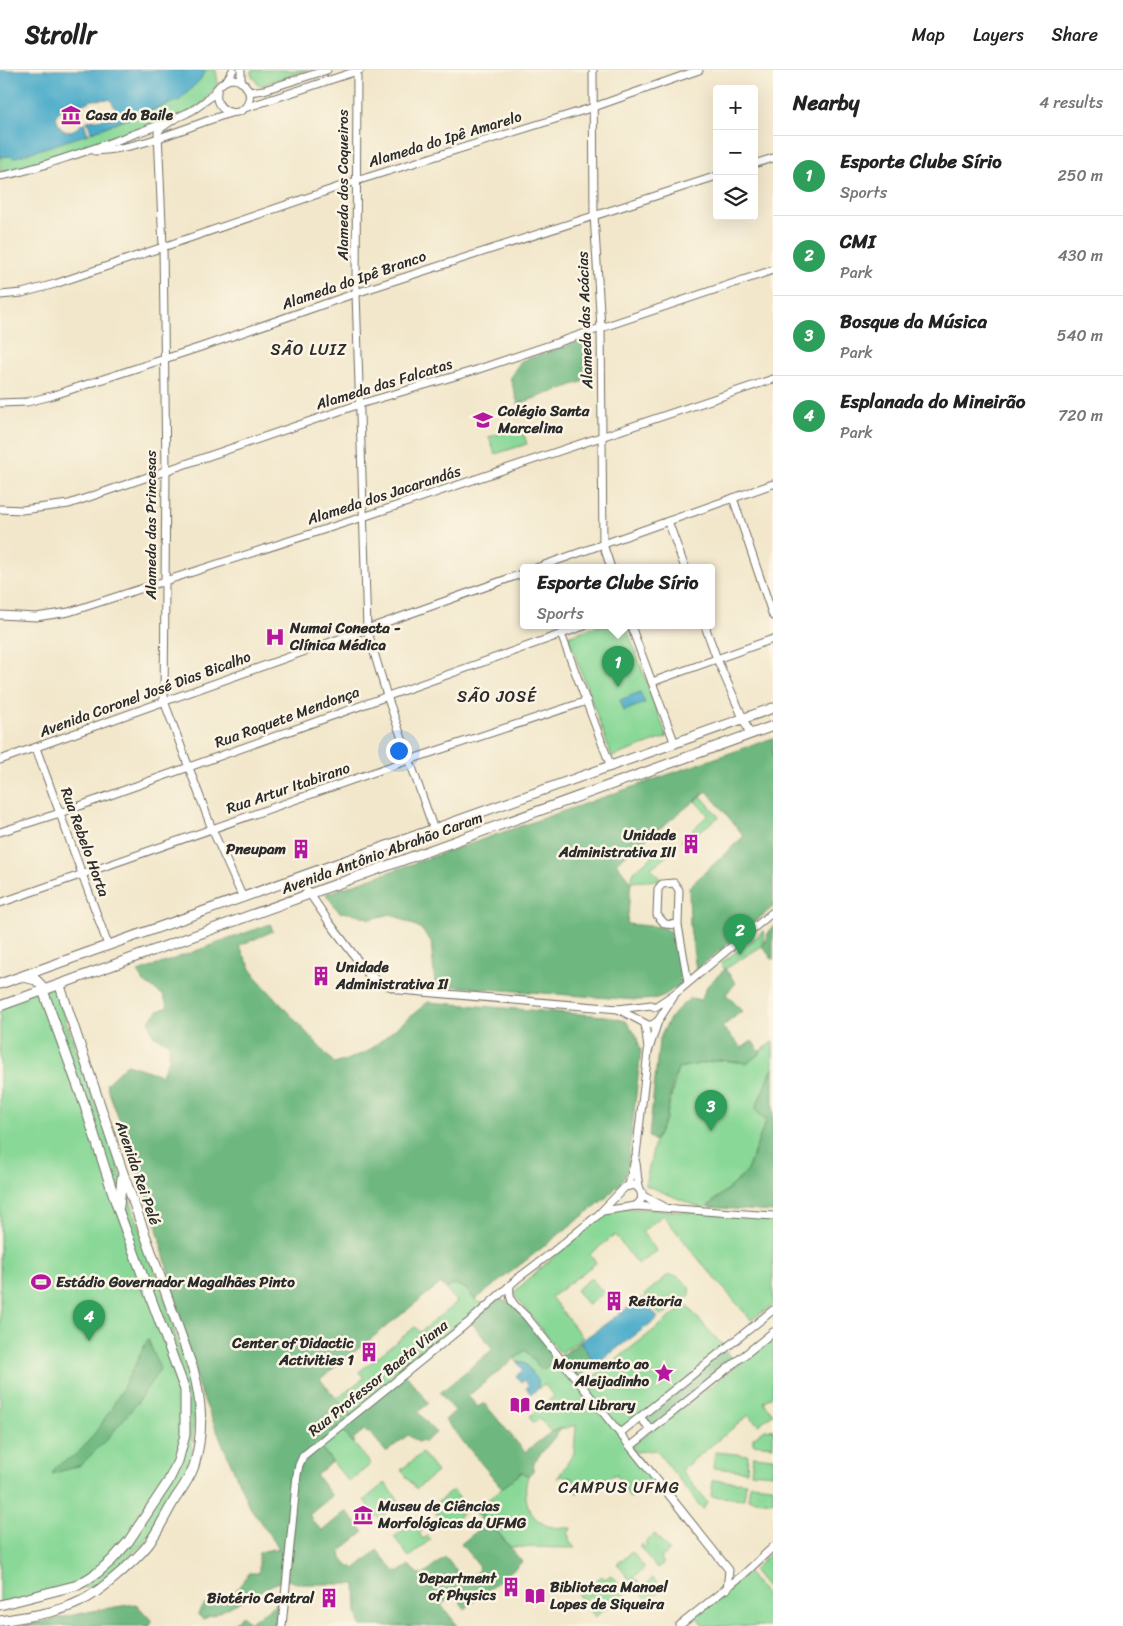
<!DOCTYPE html>
<html lang="en">
<head>
<meta charset="utf-8">
<style>
	body { margin:0; font-family:Sriracha,sans-serif; background:#f2f2f2; color:#222 }
	.controls { position:absolute; right:15px; top:15px; display:grid; overflow:hidden; border-radius:5px; box-shadow:0 5px 20px #0002 }
	.controls button { width:45px; height:45px; display:grid; place-items:center; padding:0; border:0; border-bottom:1px solid #e0e0e0; background:#fff; color:#222; font:25px sans-serif }
	.you { position:absolute; left:398px; top:680px; width:18px; height:18px; margin:-12px; border:4px solid #fff; border-radius:50%; background:#1a73e8; box-shadow:0 0 0 8px #1a73e833 }
	.badge { display:grid; place-items:center; width:32px; height:32px; border-radius:50%; background:#b5179e; color:#fff; font-size:16px; font-weight:700 }
	.pin { position:absolute; translate:-50% -41px; filter:drop-shadow(0 1px 2px #0008) }
	.pin::after { content:''; position:absolute; top:26px; width:18px; height:15px; background:inherit; clip-path:polygon(0 0,100% 0,50% 100%) }
	.popup { position:absolute; left:520px; top:494px; width:195px; height:65px; box-sizing:border-box; display:grid; place-content:center; border-radius:5px; background:#fff; filter:drop-shadow(0 1px 4px #0005); font-size:16px; white-space:nowrap; color:#767676 }
	.popup b { font-size:19px; color:#222 }
	.popup::after { content:''; position:absolute; left:50%; top:100%; margin-left:-10px; border:10px solid transparent; border-top-color:#fff }
	.list { margin:0; padding:0; list-style:none }
	h2 { display:flex; justify-content:space-between; align-items:center; height:65px; margin:0; padding:0 20px; font-size:21px }
	h2 small { font-size:16px; font-weight:400; color:#767676 }
	.list li { display:grid; grid-template-columns:32px 1fr auto; gap:15px; align-items:center; box-sizing:border-box; height:80px; padding:0 20px; border-top:1px solid #e0e0e0 }
	.list b { display:block; font-size:19px; white-space:nowrap }
	.list p { margin:0; font-size:16px; white-space:nowrap; color:#767676 }
	.list em { font-size:16px; font-style:normal; color:#767676 }
	.icon { flex:none; width:28px; height:28px; fill:none; stroke:currentColor; stroke-width:2; stroke-linecap:round; stroke-linejoin:round }
	.map { position:relative; flex:none; width:773px; height:1556px; overflow:hidden }
	header { display:flex; align-items:center; gap:30px; box-sizing:border-box; height:70px; padding:0 25px; background:#fff; border-bottom:1px solid #e0e0e0 }
	header strong { font-size:24px }
	nav { display:flex; gap:28px; margin-inline-start:auto; font-size:18px }
	main { display:flex }
	aside { flex:1; background:#fff }
	.map>svg:first-child { display:block }
</style>
</head>
<body>
<header>
<strong>Strollr</strong>
<nav><a>Map</a><a>Layers</a><a>Share</a></nav>
</header>
<main>
<div class="map">
<svg width="773" height="1556" viewBox="0 0 773 1556">
	<rect width="100%" height="100%" fill="#fcf5e5"/>
	<filter id="ink" filterUnits="userSpaceOnUse"><feTurbulence type="fractalNoise" baseFrequency=".02" numOctaves="2"/><feDisplacementMap in="SourceGraphic" scale="10" xChannelSelector="R" yChannelSelector="G"/><feConvolveMatrix kernelMatrix="1 2 1 2 8 2 1 2 1" color-interpolation-filters="sRGB"/></filter>
	<filter id="wash" filterUnits="userSpaceOnUse"><feTurbulence type="fractalNoise" baseFrequency=".0096" numOctaves="4" result="noise"/><feDisplacementMap in="SourceGraphic" scale="20" xChannelSelector="R" yChannelSelector="G"/><feGaussianBlur stdDeviation="1.12" result="paint"/><feColorMatrix in="noise" values="0 0 0 0 0 0 0 0 0 0 0 0 0 0 0 0 0 1.4 0 .05"/><feComposite in="paint" operator="in"/></filter>
	<g filter="url(#wash)">
		<rect width="100%" height="100%" fill="#f2e7cb"/>
		<g fill="#89d897" stroke="#5a8261">
			<polygon points="206,0 216,0 218,13 205,31 189,43 83,80 14,101 0,102 0,87 11,85 13,87 87,64 91,62 180,30 199,11"/>
			<polygon points="251,0 308,0 259,16 251,4"/>
			<polygon points="521,356 527,374 495,384 489,367"/>
			<polygon points="597,556 626,556 667,667 612,687 568,566"/>
			<polygon points="701,726 719,747 686,771 681,771 708,745 695,731"/>
			<polygon points="673,771 678,777 651,798 661,810 631,812 634,801"/>
			<polygon points="764,861 762,876 725,899 720,894"/>
			<polygon points="52,912 160,1214 195,1328 191,1396 143,1474 98,1514 0,1539 0,930"/>
			<polygon points="773,971 773,998 755,1039 766,1051 746,1103 704,1139 645,1115 655,1071 666,1049 678,998 720,990 747,993"/>
			<polygon points="628,1138 773,1148 773,1235 751,1250 700,1191 663,1145 642,1162 657,1181 638,1195 615,1165 590,1184 596,1193 551,1227 583,1268 560,1283 513,1223 604,1142"/>
			<polygon points="668,1205 678,1206 689,1217 690,1225 661,1246 644,1225"/>
			<polygon points="591,1208 604,1223 588,1235 576,1220"/>
			<polygon points="455,1214 465,1218 475,1230 487,1235 351,1346 336,1329 364,1308 359,1302 415,1257 420,1262 457,1232 446,1219"/>
			<polygon points="686,1235 725,1278 620,1363 582,1316"/>
			<polygon points="773,1269 773,1325 764,1332 773,1344 758,1355 749,1345 681,1400 707,1432 703,1440 656,1380 636,1382 631,1376"/>
			<polygon points="525,1280 542,1300 559,1288 657,1411 630,1428 616,1404 576,1423 577,1416 571,1408 562,1406 557,1409 574,1383 576,1355 551,1362 540,1349 534,1353 529,1347 554,1326 544,1314 538,1319 538,1310 524,1292 517,1292 515,1289"/>
			<polygon points="340,1357 371,1394 349,1412 318,1374"/>
			<polygon points="765,1359 773,1360 773,1376 753,1374 753,1368"/>
			<polygon points="715,1382 748,1385 747,1401 713,1398"/>
			<polygon points="422,1383 437,1402 416,1419 401,1400"/>
			<polygon points="753,1386 773,1388 773,1404 751,1402"/>
			<path d="M522,1402L528,1406C522,1425 527,1448 548,1456C555,1458 565,1458 572,1458L568,1463L570,1472L575,1478L510,1477L478,1438Z"/>
			<polygon points="713,1410 746,1413 744,1429 711,1426"/>
			<polygon points="385,1413 400,1432 379,1449 364,1430"/>
			<polygon points="750,1414 773,1416 773,1432 748,1429"/>
			<polygon points="453,1420 468,1439 447,1456 431,1437"/>
			<polygon points="415,1451 423,1460 419,1463 423,1469 428,1466 431,1469 409,1487 394,1467"/>
			<polygon points="655,1464 669,1481 661,1488 664,1493 657,1498 639,1476 642,1474 645,1477 647,1475 645,1472"/>
			<polygon points="773,1481 773,1525 753,1500"/>
			<polygon points="632,1482 645,1498 634,1507 639,1513 635,1516 617,1494"/>
			<polygon points="748,1503 773,1534 773,1554 770,1556 704,1556 694,1544"/>
			<polygon points="611,1505 626,1523 595,1547 590,1540 597,1534 590,1526 583,1531 578,1525 602,1506 605,1509"/>
			<polygon points="653,1508 662,1519 648,1531 639,1521"/>
		</g>
		<g fill="#6eb880" stroke="#4c7256">
			<polygon points="593,267 593,308 518,334 510,307 521,291"/>
			<path d="M773,668V837L696,900L690,856L689,817L744,766L707,721L616,793L631,812L627,854L661,857L674,863L683,912C664,926 661,930 636,930L435,915L431,871L420,858L391,844L370,849L356,844L339,842L326,824Z"/>
			<path d="M270,854L273,861L239,876L255,906L335,994L367,982L428,932L605,946L626,951L636,965L641,981L627,1102L620,1114L607,1127L475,1230L465,1218L455,1214L446,1219L441,1213L320,1309L352,1347L405,1304L429,1333L418,1342L436,1363L424,1372L422,1370L418,1372L408,1365L386,1382L369,1361L367,1362L364,1360L353,1369L355,1372L353,1373L340,1357L319,1374L332,1392L316,1405L332,1426L309,1445L312,1448L311,1449L322,1461L346,1441L364,1462L340,1481L342,1485L341,1486L350,1498L352,1496L355,1499L377,1480L395,1502L397,1501L398,1503L409,1495L418,1504H420L422,1506L445,1487L463,1508L467,1509L479,1500L477,1498L479,1496L461,1474L483,1456L481,1454L483,1452L474,1441L478,1438L522,1492L465,1539L454,1524L441,1535L458,1556H361L357,1542L356,1514H301L287,1510L274,1514L218,1543L203,1549L198,1545C203,1528 223,1531 234,1522C240,1517 244,1509 249,1503H259V1482L279,1478L249,1436L198,1316L152,1139L106,1014L127,994L161,1005L169,990V973L153,965L149,950L158,941L168,937L163,925L144,912L138,902Z"/>
			<polygon points="773,856 773,890 762,876 771,858"/>
			<path d="M725,899L736,913L726,924L742,941L722,957L742,978L752,971L761,983L747,993L720,990L678,998L673,1012L666,1049L655,1071L649,1067L659,971C667,951 673,941 691,928L701,930L707,916Z"/>
			<polygon points="773,998 773,1142 708,1137 746,1103 766,1051 755,1039"/>
			<polygon points="501,1230 512,1233 559,1287 580,1272 595,1294 577,1309 559,1288 542,1300 525,1280 468,1326 478,1337 484,1333 525,1382 551,1362 562,1358 534,1392 533,1401 528,1406 522,1402 502,1418 445,1350 455,1341 440,1323 493,1279 470,1251 491,1232"/>
			<path d="M148,1269L160,1299L137,1333L110,1366L81,1395L52,1404C58,1389 71,1391 80,1381C109,1350 129,1306 148,1269Z"/>
			<polygon points="724,1279 735,1293 651,1360 640,1347"/>
			<polygon points="285,1527 282,1556 230,1556 243,1545 249,1553"/>
			<path d="M136,1534L151,1550L150,1556H21C60,1548 97,1539 136,1534Z"/>
		</g>
		<g fill="#4aabc9" stroke="#3a6b7a">
			<path d="M0,0H206L199,11L180,30L91,62L87,51L112,48C118,41 114,36 110,29L92,30L76,37L63,38L56,45C59,66 71,65 84,52L88,64L13,88L11,86L0,87Z"/>
			<polygon points="640,622 645,633 624,641 620,630"/>
			<polygon points="642,1228 658,1248 596,1294 580,1272"/>
			<polygon points="517,1292 524,1292 538,1310 538,1319 531,1324 526,1318 529,1316 524,1310 521,1312 516,1306 523,1300"/>
		</g>
	</g>
	<g filter="url(#ink)">
		<g fill="none" stroke-linecap="round" stroke-linejoin="round">
			<defs>
				<g id="minor">
					<polyline points="241,0 241,12"/>
					<polyline points="357,0 356,223 367,559 387,626 434,760"/>
					<polyline points="593,0 594,145 601,258 603,474 611,498"/>
					<polyline points="227,10 233,0"/>
					<polyline points="249,22 264,20 327,0"/>
					<polyline points="245,38 360,0"/>
					<polyline points="174,49 161,58 158,62 163,177 166,400 164,631 212,759 243,828"/>
					<path d="M95,81C142,79 187,56 231,43"/>
					<polyline points="754,94 773,88"/>
					<path d="M0,106C15,104 30,99 44,95C71,86 97,78 123,68C145,60 167,53 187,43C195,40 203,33 209,28C216,21 221,10 232,9C244,9 253,22 248,33C239,52 210,40 218,18"/>
					<polyline points="0,225 22,223 55,214 356,111 594,37 699,0"/>
					<polyline points="0,333 27,332 51,326 201,277 356,223 717,106"/>
					<polyline points="733,428 773,546"/>
					<polyline points="0,439 22,440 69,434 360,334 476,300 773,200"/>
					<polyline points="668,451 685,498"/>
					<polyline points="536,498 773,414"/>
					<polyline points="0,545 36,547 69,542 363,447 773,309"/>
					<polyline points="631,556 675,674"/>
					<polyline points="705,556 717,589 750,664"/>
					<polyline points="561,564 611,697"/>
					<polyline points="652,612 773,569"/>
					<polyline points="36,678 108,875"/>
					<polyline points="0,690 524,503"/>
					<polyline points="0,762 60,743 584,556"/>
					<polyline points="299,808 329,852 368,904 381,913 400,920 618,939 651,935 655,937 677,922 773,842"/>
					<polyline points="0,833 409,690 587,631"/>
					<polyline points="678,855 665,854 657,845 658,819 662,814 674,813 679,820 678,855 688,912"/>
					<polyline points="618,939 648,955 652,955 658,951"/>
					<polyline points="645,954 648,979"/>
					<polyline points="629,1115 636,1085 648,982 658,951 674,926"/>
					<polyline points="643,1126 663,1136"/>
					<path d="M635,1136C647,1129 639,1121 638,1110C637,1105 637,1099 636,1093"/>
					<polyline points="603,1141 635,1136 773,1146"/>
					<path d="M510,1215C508,1233 515,1235 526,1246L729,1500L727,1519"/>
					<polyline points="640,1347 651,1360"/>
					<polyline points="620,1363 773,1240"/>
					<polyline points="631,1376 773,1262"/>
					<polyline points="282,1556 297,1405 299,1395 303,1386 470,1251 518,1208 554,1181 598,1145 625,1117 635,1115 642,1122"/>
					<polyline points="679,1556 744,1504 773,1477"/>
				</g>
				<g id="major">
					<polyline points="0,914 773,638"/>
					<polyline points="0,936 773,656"/>
					<polyline points="119,1136 122,1107"/>
					<polyline points="0,1535 78,1515 97,1503 112,1490 128,1472 168,1412 178,1391 185,1365 185,1320 119,1142 84,1033 41,915 36,910 23,907"/>
					<path d="M0,1551C27,1546 56,1544 81,1531C100,1522 134,1492 148,1475C158,1461 166,1444 175,1429C182,1419 190,1408 194,1396C204,1362 202,1332 193,1299L123,1103L60,916"/>
				</g>
			</defs>
			<use href="#minor" stroke="#716d63" stroke-width="9"/>
			<use href="#major" stroke="#716d63" stroke-width="11"/>
			<use href="#minor" stroke="#fff" stroke-width="7"/>
			<use href="#major" stroke="#fff" stroke-width="9"/>
		</g>
	</g>
	<defs>
		<symbol id="museum-bare" viewBox="-9 -9 18 18"><path d="M0-6L6-3V-2H-6V-3ZM-5-1h2V3h-2ZM-1-1h2V3h-2ZM3-1h2V3H3ZM-6 4H6V6H-6Z" fill="#b5179e" stroke="#fcf5e5" stroke-width="2.5" paint-order="stroke"/></symbol>
		<symbol id="school-bare" viewBox="-9 -9 18 18"><path d="M0-5L7-2L0 1L-7-2ZM-4 1L0 2.5L4 1V4Q0 6-4 4Z" fill="#b5179e" stroke="#fcf5e5" stroke-width="2.5" paint-order="stroke"/></symbol>
		<symbol id="hospital-bare" viewBox="-9 -9 18 18"><path d="M-5-5h3v3.5h4V-5h3V5h-3V1.5h-4V5h-3Z" fill="#b5179e" stroke="#fcf5e5" stroke-width="2.5" paint-order="stroke"/></symbol>
		<symbol id="building-bare" viewBox="-9 -9 18 18"><path d="M-4-6H4V6H1V3H-1V6H-4ZM-2.5-4.3h1.7v1.8h-1.7ZM.8-4.3h1.7v1.8H.8ZM-2.5-1h1.7V.8h-1.7ZM.8-1h1.7V.8H.8Z" fill="#b5179e" stroke="#fcf5e5" stroke-width="2.5" paint-order="stroke"/></symbol>
		<symbol id="stadium-bare" viewBox="-9 -9 18 18"><path d="M0-5a6.5 5 0 1 0 0 10a6.5 5 0 1 0 0-10ZM-3.5-1.8h7v3.6h-7Z" fill="#b5179e" stroke="#fcf5e5" stroke-width="2.5" paint-order="stroke"/></symbol>
		<symbol id="sight-bare" viewBox="-9 -9 18 18"><path d="M0-6L1.8-2.2L6-1.7L2.9 1.2L3.7 5.4L0 3.3L-3.7 5.4L-2.9 1.2L-6-1.7L-1.8-2.2Z" fill="#b5179e" stroke="#fcf5e5" stroke-width="2.5" paint-order="stroke"/></symbol>
		<symbol id="library-bare" viewBox="-9 -9 18 18"><path d="M-6-4Q-3-5.5-.7-3.5V5Q-3 3-6 4ZM6-4Q3-5.5 .7-3.5V5Q3 3 6 4Z" fill="#b5179e" stroke="#fcf5e5" stroke-width="2.5" paint-order="stroke"/></symbol>
	</defs>
	<g fill-rule="evenodd">
		<use href="#museum-bare" x="57" y="31" width="28" height="28"/>
		<use href="#school-bare" x="469" y="336" width="28" height="28"/>
		<use href="#hospital-bare" x="261" y="553" width="28" height="28"/>
		<use href="#building-bare" x="677" y="760" width="28" height="28"/>
		<use href="#building-bare" x="287" y="765" width="28" height="28"/>
		<use href="#building-bare" x="307" y="892" width="28" height="28"/>
		<use href="#stadium-bare" x="27" y="1198" width="28" height="28"/>
		<use href="#building-bare" x="600" y="1217" width="28" height="28"/>
		<use href="#building-bare" x="355" y="1268" width="28" height="28"/>
		<use href="#sight-bare" x="650" y="1289" width="28" height="28"/>
		<use href="#library-bare" x="506" y="1321" width="28" height="28"/>
		<use href="#museum-bare" x="349" y="1431" width="28" height="28"/>
		<use href="#building-bare" x="497" y="1503" width="28" height="28"/>
		<use href="#library-bare" x="521" y="1512" width="28" height="28"/>
		<use href="#building-bare" x="315" y="1514" width="28" height="28"/>
	</g>
	<g text-anchor="middle" dominant-baseline="central" stroke-width="5" stroke-linejoin="round" paint-order="stroke">
		<g font-size="15" font-weight="bold" fill="#2b2b2b" stroke="#fcf5e5" text-anchor="start">
			<text x="86" y="45">Casa do Baile</text>
			<text x="498" y="341">Colégio Santa<tspan x="498" dy="17">Marcelina</tspan></text>
			<text x="290" y="558">Numai Conecta -<tspan x="290" dy="17">Clínica Médica</tspan></text>
			<text x="676" y="765" text-anchor="end">Unidade<tspan x="676" dy="17">Administrativa III</tspan></text>
			<text x="286" y="779" text-anchor="end">Pneupam</text>
			<text x="336" y="897">Unidade<tspan x="336" dy="17">Administrativa II</tspan></text>
			<text x="56" y="1212">Estádio Governador Magalhães Pinto</text>
			<text x="629" y="1231">Reitoria</text>
			<text x="354" y="1273" text-anchor="end">Center of Didactic<tspan x="354" dy="17">Activities 1</tspan></text>
			<text x="649" y="1294" text-anchor="end">Monumento ao<tspan x="649" dy="17">Aleijadinho</tspan></text>
			<text x="535" y="1335">Central Library</text>
			<text x="378" y="1436">Museu de Ciências<tspan x="378" dy="17">Morfológicas da UFMG</tspan></text>
			<text x="496" y="1508" text-anchor="end">Department<tspan x="496" dy="17">of Physics</tspan></text>
			<text x="550" y="1517">Biblioteca Manoel<tspan x="550" dy="17">Lopes de Siqueira</tspan></text>
			<text x="314" y="1528" text-anchor="end">Biotério Central</text>
		</g>
		<g font-size="15" fill="#2b2b2b" stroke="#fcf5e5">
			<text transform="translate(445 69) rotate(-17)">Alameda do Ipê Amarelo</text>
			<text transform="translate(343 115) rotate(-90)">Alameda dos Coqueiros</text>
			<text transform="translate(354 210) rotate(-19)">Alameda do Ipê Branco</text>
			<text transform="translate(585 250) rotate(-92)">Alameda das Acácias</text>
			<text transform="translate(384 314) rotate(-17)">Alameda das Falcatas</text>
			<text transform="translate(384 425) rotate(-18)">Alameda dos Jacarandás</text>
			<text transform="translate(151 455) rotate(-90)">Alameda das Princesas</text>
			<text transform="translate(145 624) rotate(-20)">Avenida Coronel José Dias Bicalho</text>
			<text transform="translate(287 647) rotate(-20)">Rua Roquete Mendonça</text>
			<text transform="translate(288 718) rotate(-19)">Rua Artur Itabirano</text>
			<text transform="translate(85 772) rotate(70)">Rua Rebelo Horta</text>
			<text transform="translate(382 783) rotate(-20)">Avenida Antônio Abrahão Caram</text>
			<text transform="translate(138 1103) rotate(71)">Avenida Rei Pelé</text>
			<text transform="translate(378 1308) rotate(-39)">Rua Professor Baeta Viana</text>
		</g>
		<g font-size="16" letter-spacing="1" fill="#2b2b2b" stroke="#fcf5e5">
			<text x="309" y="279">SÃO LUIZ</text>
			<text x="497" y="626">SÃO JOSÉ</text>
			<text x="619" y="1417">CAMPUS UFMG</text>
		</g>
	</g>
</svg>
<div class="controls">
<button>+</button>
<button>−</button>
<button><svg class="icon" aria-label="layers" viewBox="0 0 24 24"><path d="M12 4l9 5-9 5-9-5zM3 14l9 5 9-5"/></svg></button>
</div>
<div class="you"></div>
<div class="pin badge" style="left:618px;top:617px;background:#2e9e5b">1</div>
<div class="popup"><b>Esporte Clube Sírio</b>Sports</div>
<div class="pin badge" style="left:740px;top:885px;background:#2e9e5b">2</div>
<div class="pin badge" style="left:711px;top:1061px;background:#2e9e5b">3</div>
<div class="pin badge" style="left:89px;top:1271px;background:#2e9e5b">4</div>
</div>
<aside>
<h2>Nearby<small>4 results</small></h2>
<ul class="list">
<li><span class="badge" style="background:#2e9e5b">1</span><div><b>Esporte Clube Sírio</b><p>Sports</p></div><em>250 m</em></li>
<li><span class="badge" style="background:#2e9e5b">2</span><div><b>CMI</b><p>Park</p></div><em>430 m</em></li>
<li><span class="badge" style="background:#2e9e5b">3</span><div><b>Bosque da Música</b><p>Park</p></div><em>540 m</em></li>
<li><span class="badge" style="background:#2e9e5b">4</span><div><b>Esplanada do Mineirão</b><p>Park</p></div><em>720 m</em></li>
</ul>
</aside>
</main>
</body>
</html>
